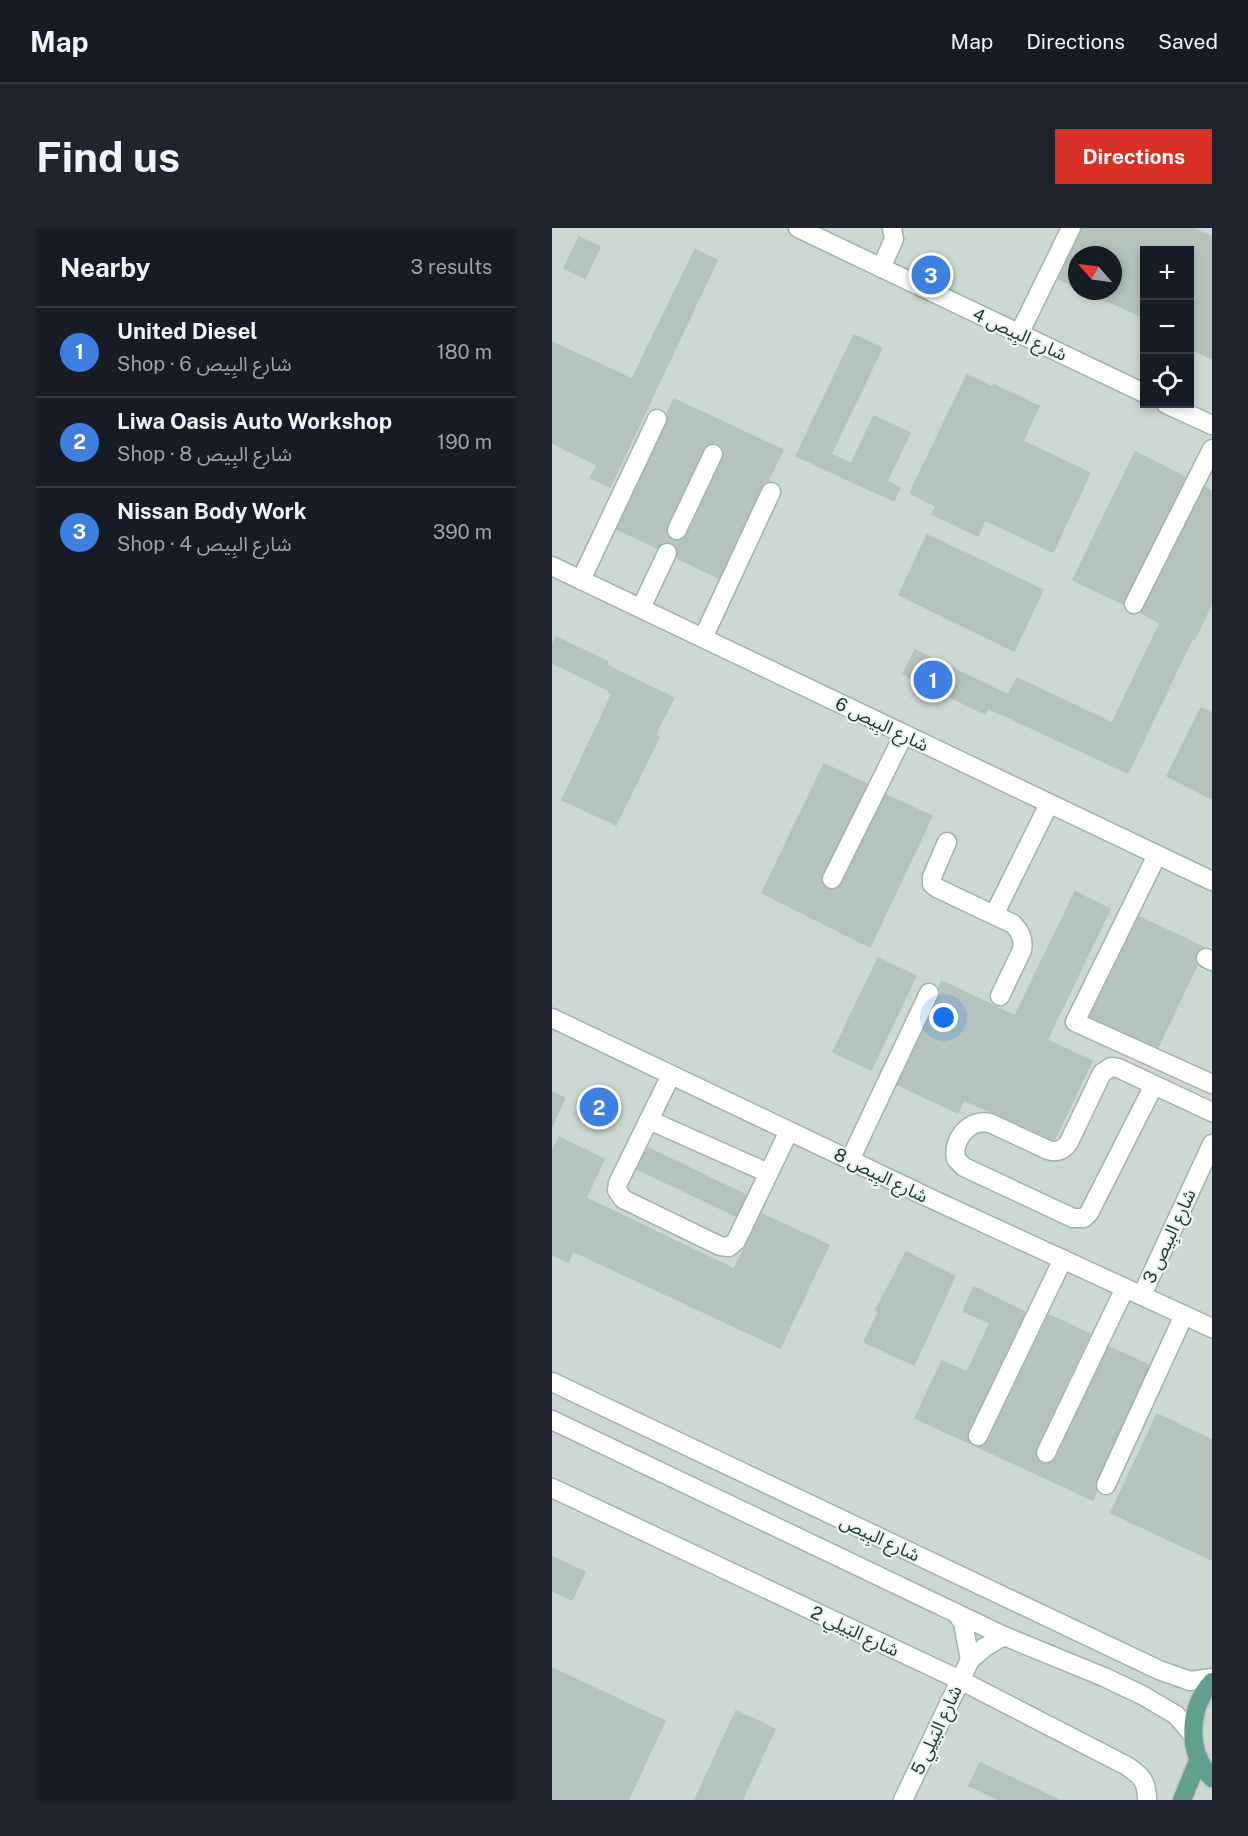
<!DOCTYPE html>
<html lang="en">
<head>
<meta charset="utf-8">
<style>
	body { margin:0; font-family:"Public Sans","Noto Sans Arabic",sans-serif; background:#20242c; color:#f1f3f6 }
	.controls { position:absolute; right:18px; top:18px; display:grid; overflow:hidden; border-radius:0px; box-shadow:0 3px 9px #0003 }
	.controls button { width:54px; height:54px; display:grid; place-items:center; padding:0; border:0; border-bottom:2px solid #363941; background:#171b24; color:#f1f3f6; font:30px sans-serif }
	.compass { position:absolute; left:516px; top:18px; width:54px; height:54px; border-radius:50%; background:#171b24; box-shadow:0 3px 9px #0003; rotate:298deg }
	.you { position:absolute; left:392px; top:790px; width:21px; height:21px; margin:-15px; border:4px solid #fff; border-radius:50%; background:#1a73e8; box-shadow:0 0 0 9px #1a73e833 }
	.badge { display:grid; place-items:center; width:39px; height:39px; border-radius:50%; background:#d93025; color:#fff; font-size:20px; font-weight:700 }
	.pin { position:absolute; translate:-50% -50%; border:3px solid #fff; box-shadow:0 2px 6px #0006 }
	.list { margin:0; padding:0; list-style:none }
	h2 { display:flex; justify-content:space-between; align-items:center; height:78px; margin:0; padding:0 24px; font-size:26px }
	h2 small { font-size:20px; font-weight:400; color:#9ea1a6 }
	.list li { display:grid; grid-template-columns:39px 1fr auto; gap:18px; align-items:center; box-sizing:border-box; height:90px; padding:0 24px; border-top:2px solid #363941 }
	.list b { display:block; font-size:22px; white-space:nowrap }
	.list p { margin:0; font-size:20px; white-space:nowrap; color:#9ea1a6 }
	.list em { font-size:20px; font-style:normal; color:#9ea1a6 }
	.icon { flex:none; width:33px; height:33px; fill:none; stroke:currentColor; stroke-width:2; stroke-linecap:round; stroke-linejoin:round }
	.map { position:relative; flex:none; width:660px; height:1572px; overflow:hidden; border-radius:0px }
	header { display:flex; align-items:center; gap:36px; box-sizing:border-box; height:84px; padding:0 30px; background:#171b24; border-bottom:2px solid #363941 }
	header strong { font-size:28px }
	nav { display:flex; gap:33px; margin-inline-start:auto; font-size:21px }
	.intro { display:flex; align-items:center; justify-content:space-between; box-sizing:border-box; height:144px; padding:0 36px }
	h1 { margin:0; font-size:42px }
	.button { padding:15px 27px; border-radius:0px; background:#d93025; color:#fff; font-size:21px; font-weight:700 }
	main { display:flex; gap:36px; padding:0 36px }
	aside { flex:1; background:#171b24; border-radius:0px; box-shadow:0 3px 9px #0003 }
	.map>svg:first-child { display:block }
</style>
</head>
<body>
<header>
<strong>Map</strong>
<nav><a>Map</a><a>Directions</a><a>Saved</a></nav>
</header>
<div class="intro"><h1>Find us</h1><a class="button">Directions</a></div>
<main>
<aside>
<h2>Nearby<small>3 results</small></h2>
<ul class="list">
<li><span class="badge" style="background:#3f7fe0">1</span><div><b>United Diesel</b><p>Shop · شارع البِيص 6</p></div><em>180 m</em></li>
<li><span class="badge" style="background:#3f7fe0">2</span><div><b>Liwa Oasis Auto Workshop</b><p>Shop · شارع البِيص 8</p></div><em>190 m</em></li>
<li><span class="badge" style="background:#3f7fe0">3</span><div><b>Nissan Body Work</b><p>Shop · شارع البِيص 4</p></div><em>390 m</em></li>
</ul>
</aside>
<div class="map">
<svg width="660" height="1572" viewBox="0 0 660 1572">
	<rect width="100%" height="100%" fill="#deeae4"/>
	<path fill="#ccd9d3" fill-rule="evenodd" d="M0,0H660V1572H0ZM592,22H638V176H592ZM525,27H561V63H525Z"/>
	<g fill="#b4c4bd" stroke="#b1c3bb" stroke-width="1.5" fill-rule="evenodd">
		<polygon points="530,0 641,0 660,9 660,131 638,120 638,22 592,22 592,90 535,63 561,63 561,27 525,27 525,59 507,51"/>
		<polygon points="27,9 48,19 33,50 12,40"/>
		<polygon points="143,22 165,32 58,259 38,250 45,237 0,215 0,114 80,151"/>
		<polygon points="302,107 330,120 279,226 299,236 322,188 358,205 335,253 348,260 342,273 244,228"/>
		<polygon points="415,147 440,159 442,157 487,178 471,213 538,245 501,324 433,292 426,308 380,286 384,278 358,265"/>
		<path d="M122,171L231,222L216,253L209,259L167,350L125,330L126,324L120,315L114,314L105,320L65,301L115,196V186ZM160,215L170,219L172,225L171,231L135,307L131,312H121L115,308V297L151,221Z"/>
		<polygon points="583,224 633,249 571,376 521,352"/>
		<polygon points="653,259 660,263 660,375 642,412 640,411 576,545 436,480 433,486 351,446 363,422 456,467 465,450 560,495 608,395 589,385"/>
		<polygon points="375,307 491,362 462,423 347,367"/>
		<polygon points="4,409 56,434 54,437 122,470 103,507 107,509 64,597 10,572 60,466 57,465 58,463 0,435 0,418"/>
		<polygon points="649,480 660,485 660,571 615,548"/>
		<polygon points="272,536 315,556 270,646 270,657 276,661 286,661 290,656 334,567 380,588 318,719 210,665"/>
		<polygon points="523,664 558,681 495,812 540,833 502,912 412,872 406,885 346,857 387,770 387,760 390,753 463,788"/>
		<polygon points="587,689 651,719 644,726 643,731 645,737 606,819 538,789"/>
		<polygon points="326,730 364,748 319,842 281,824"/>
		<polygon points="0,864 13,870 0,898"/>
		<polygon points="7,909 52,931 34,970 182,1041 210,986 277,1017 228,1120 21,1023 16,1034 0,1027 0,924"/>
		<polygon points="96,920 194,967 184,988 85,941"/>
		<polygon points="354,1024 403,1048 362,1137 312,1114 327,1083 324,1082"/>
		<polygon points="422,1059 473,1084 416,1203 415,1209 417,1215 363,1190 390,1133 415,1144 438,1095 411,1083"/>
		<polygon points="497,1087 538,1106 484,1220 483,1226 489,1235 495,1236 504,1230 557,1119 597,1137 544,1252 545,1263 541,1272 426,1219 432,1218 436,1213"/>
		<polygon points="605,1186 660,1212 660,1332 559,1285"/>
		<polygon points="0,1329 33,1344 20,1372 0,1363"/>
		<polygon points="0,1440 113,1493 76,1572 0,1572"/>
		<polygon points="184,1483 223,1501 190,1572 143,1572"/>
		<polygon points="428,1535 507,1572 448,1572 417,1558"/>
	</g>
	<g fill="none" stroke-linecap="round" stroke-linejoin="round">
		<polyline stroke="#b8c7c0" stroke-width="18" stroke-dasharray="18 9" stroke-linecap="butt" points="115,325 125,302"/>
		<defs>
			<g id="minor">
				<polyline points="246,0 592,165"/>
				<polyline points="329,40 342,11 340,0"/>
				<polyline points="467,106 519,0"/>
				<polyline points="614,176 660,197"/>
				<polyline points="125,302 161,226"/>
				<polyline points="0,338 660,653"/>
				<polyline points="29,352 105,191"/>
				<polyline points="582,376 660,221"/>
				<polyline points="89,380 115,325"/>
				<polyline points="151,410 219,264"/>
				<path d="M395,614L380,649V656L385,660L461,696C469,704 472,712 470,722L448,768"/>
				<polyline points="605,627 523,794 660,856"/>
				<polyline points="280,651 352,506"/>
				<polyline points="442,687 497,576"/>
				<polyline points="654,730 660,733"/>
				<polyline points="0,790 384,973 660,1100"/>
				<polyline points="119,847 66,955 65,962 71,971 168,1018 177,1019 184,1013 237,903"/>
				<path d="M602,857L537,985L532,990H521L412,939L404,931C400,911 418,890 438,895L496,922C505,925 512,922 517,914L550,845L559,839L566,840L660,884"/>
				<polyline points="97,892 216,945"/>
				<polyline points="298,932 377,765"/>
				<polyline points="590,1067 660,916"/>
				<polyline points="0,1154 607,1442 638,1453 660,1450"/>
				<polyline points="0,1192 452,1408 552,1449 590,1467 624,1487 641,1507"/>
				<polyline points="426,1208 511,1031"/>
				<polyline points="494,1225 573,1060"/>
				<polyline points="554,1257 632,1087"/>
				<path d="M0,1260L408,1452L575,1538C590,1548 595,1554 595,1572"/>
				<polyline points="405,1386 411,1395 418,1432"/>
				<polyline points="351,1572 418,1432 433,1419 452,1408"/>
			</g>
			<g id="major">
				<path d="M660,1454C636,1480 634,1525 660,1550"/>
				<polyline points="630,1572 647,1531"/>
			</g>
		</defs>
		<use href="#minor" stroke="#a1b1ab" stroke-width="21"/>
		<use href="#major" stroke="#bcc4c1" stroke-width="21"/>
		<use href="#minor" stroke="#fff" stroke-width="18"/>
		<use href="#major" stroke="#639f8d" stroke-width="18"/>
	</g>
	<g text-anchor="middle" dominant-baseline="central" stroke-width="4.5" stroke-linejoin="round" paint-order="stroke">
		<g font-size="18" fill="#203931" stroke="#eef6f2">
			<text transform="translate(468 106) rotate(25)">شارع البِيص 4</text>
			<text transform="translate(330 496) rotate(26)">شارع البِيص 6</text>
			<text transform="translate(329 947) rotate(26)">شارع البِيص 8</text>
			<text transform="translate(617 1008) rotate(-65)">شارع البِيص 3</text>
			<text transform="translate(328 1310) rotate(25)">شارع البِيص</text>
			<text transform="translate(303 1403) rotate(25)">شارع البَيلِي 2</text>
			<text transform="translate(384 1502) rotate(-65)">شارع البَيلِي 5</text>
		</g>
	</g>
</svg>
<div class="controls">
<button>+</button>
<button>−</button>
<button><svg class="icon" aria-label="locate" viewBox="0 0 24 24"><circle cx="12" cy="12" r="6"/><path d="M12 2v4M12 18v4M2 12h4M18 12h4"/></svg></button>
</div>
<svg class="compass" viewBox="-18 -18 36 36"><path d="M0-13l5 13h-10z" fill="#e53935"/><path d="M0 13l5-13h-10z" fill="#9ea1a6"/></svg>
<div class="you"></div>
<div class="pin badge" style="left:381px;top:452px;background:#3f7fe0">1</div>
<div class="pin badge" style="left:47px;top:879px;background:#3f7fe0">2</div>
<div class="pin badge" style="left:379px;top:47px;background:#3f7fe0">3</div>
</div>
</main>
</body>
</html>
